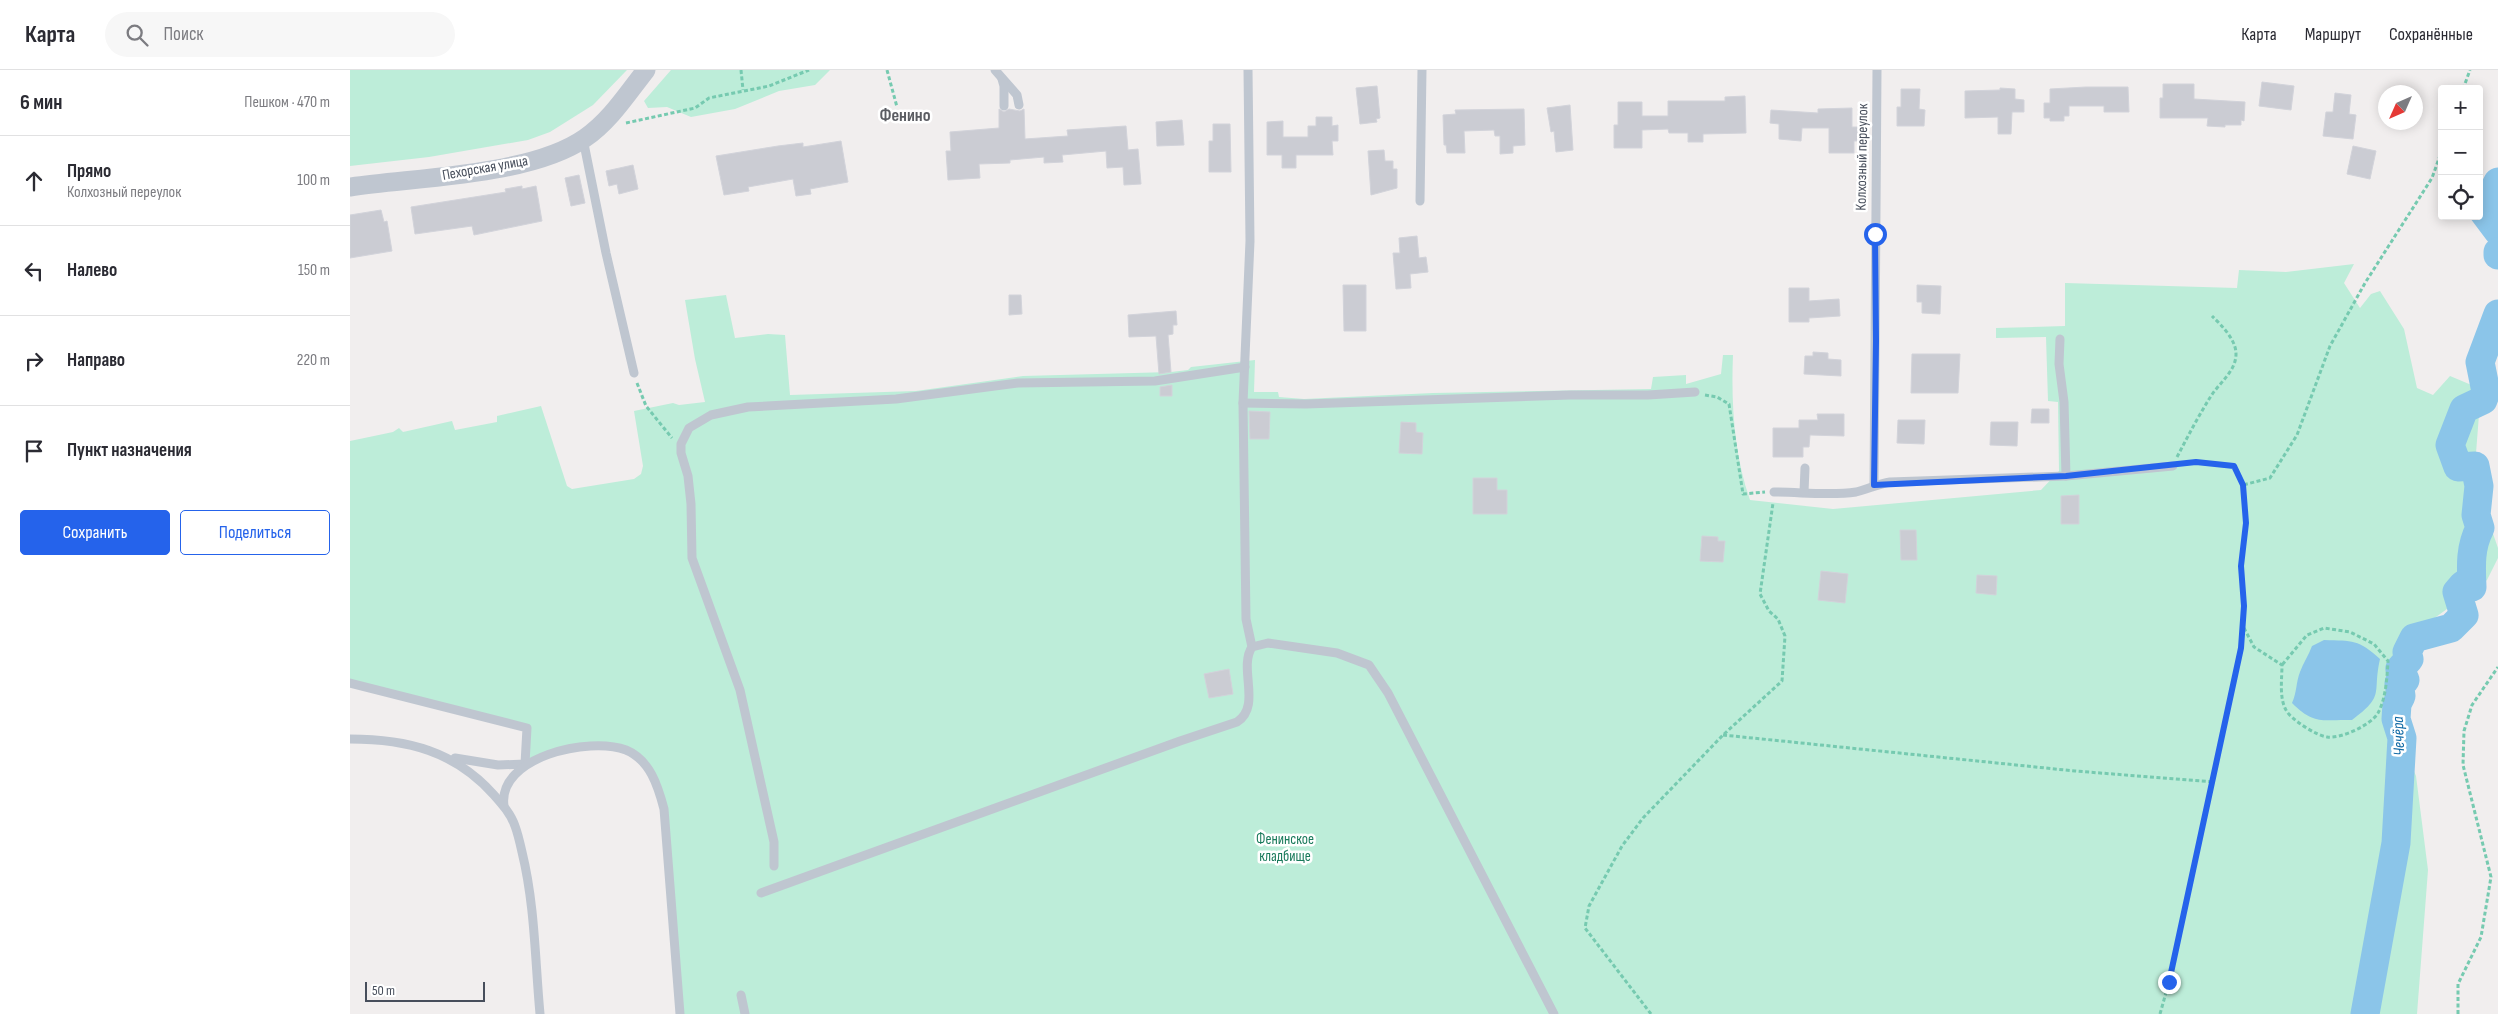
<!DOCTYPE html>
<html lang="ru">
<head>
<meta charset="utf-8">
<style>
	body { margin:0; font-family:"Sofia Sans Condensed",sans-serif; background:#f7f7f7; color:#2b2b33 }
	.controls { position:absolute; right:15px; top:15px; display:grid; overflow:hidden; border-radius:5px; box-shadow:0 2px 12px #0003 }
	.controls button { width:45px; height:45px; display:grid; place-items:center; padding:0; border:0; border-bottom:1px solid #e1e1e2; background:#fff; color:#2b2b33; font:25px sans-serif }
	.compass { position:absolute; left:2028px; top:15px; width:45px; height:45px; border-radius:50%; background:#fff; box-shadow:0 2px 12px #0003; rotate:225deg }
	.scale { position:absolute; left:15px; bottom:12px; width:120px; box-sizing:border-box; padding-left:5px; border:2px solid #474e5b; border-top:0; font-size:14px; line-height:18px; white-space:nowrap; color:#474e5b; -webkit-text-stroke:4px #fff; paint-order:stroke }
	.stop { position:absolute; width:15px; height:15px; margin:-11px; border:4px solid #2563eb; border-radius:50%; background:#fff }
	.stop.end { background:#2563eb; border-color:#fff; box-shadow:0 1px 5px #0008 }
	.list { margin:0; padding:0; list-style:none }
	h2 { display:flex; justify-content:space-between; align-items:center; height:65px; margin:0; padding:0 20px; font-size:21px }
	h2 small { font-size:16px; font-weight:400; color:#7c7c81 }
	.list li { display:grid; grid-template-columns:32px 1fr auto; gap:15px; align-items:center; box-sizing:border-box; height:90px; padding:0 20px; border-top:1px solid #e1e1e2 }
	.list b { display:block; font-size:19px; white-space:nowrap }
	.list p { margin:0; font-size:16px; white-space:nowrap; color:#7c7c81 }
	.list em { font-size:16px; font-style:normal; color:#7c7c81 }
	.actions { display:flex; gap:10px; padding:15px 20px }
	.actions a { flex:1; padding:11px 0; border:1px solid #2563eb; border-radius:5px; text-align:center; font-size:18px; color:#2563eb }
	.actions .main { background:#2563eb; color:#fff }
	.icon { flex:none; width:28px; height:28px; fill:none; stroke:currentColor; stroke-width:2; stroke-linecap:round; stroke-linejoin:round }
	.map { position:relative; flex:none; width:2148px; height:944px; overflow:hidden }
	header { display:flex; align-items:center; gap:30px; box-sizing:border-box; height:70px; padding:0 25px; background:#fff; border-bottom:1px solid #e1e1e2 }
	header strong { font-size:24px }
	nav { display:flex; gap:28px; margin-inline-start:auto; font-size:18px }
	.search { width:350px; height:45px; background:#f7f7f7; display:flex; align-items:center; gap:12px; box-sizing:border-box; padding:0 18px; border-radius:28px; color:#7c7c81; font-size:19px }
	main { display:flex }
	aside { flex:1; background:#fff }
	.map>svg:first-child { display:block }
</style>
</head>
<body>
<header>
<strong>Карта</strong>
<div class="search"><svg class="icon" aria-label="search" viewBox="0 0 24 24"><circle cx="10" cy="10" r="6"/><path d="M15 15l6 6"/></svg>Поиск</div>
<nav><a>Карта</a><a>Маршрут</a><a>Сохранённые</a></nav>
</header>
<main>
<aside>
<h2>6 мин<small>Пешком · 470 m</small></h2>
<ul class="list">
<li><svg class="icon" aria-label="ahead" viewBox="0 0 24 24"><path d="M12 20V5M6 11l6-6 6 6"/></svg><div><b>Прямо</b><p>Колхозный переулок</p></div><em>100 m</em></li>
<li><svg class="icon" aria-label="left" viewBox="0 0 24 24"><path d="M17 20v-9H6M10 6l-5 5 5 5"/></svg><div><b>Налево</b></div><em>150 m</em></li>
<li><svg class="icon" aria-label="right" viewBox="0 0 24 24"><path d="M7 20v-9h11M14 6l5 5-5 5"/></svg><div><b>Направо</b></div><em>220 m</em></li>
<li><svg class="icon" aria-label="arrive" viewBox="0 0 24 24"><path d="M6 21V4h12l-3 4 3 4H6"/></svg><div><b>Пункт назначения</b></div></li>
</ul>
<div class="actions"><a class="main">Сохранить</a><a>Поделиться</a></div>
</aside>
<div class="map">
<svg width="2148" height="944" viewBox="0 0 2148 944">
	<rect width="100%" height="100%" fill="#f1eeee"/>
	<g fill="#bdedd9">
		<polygon points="0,0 277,0 243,35 200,62 178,70 79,87 0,96"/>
		<polygon points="321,0 480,0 465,15 429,21 385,39 341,47 317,37 298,38 294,31"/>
		<path d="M2004,194L1994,213L2010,238L2021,224L2030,221L2054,259L2067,318L2083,325L2100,306L2131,319L2124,409L2148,478V488L2137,510L2068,560L2042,648L2066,706L2078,800L2067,944H330L314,739L301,703L276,680L238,676L175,694L177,658L0,613V371L43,362L49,358L53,362L102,351L105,360L147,352V346L191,336L217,416L222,419L284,409L291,404L293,396L284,341L323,333L329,335L355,332L345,289L335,230L376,225L385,268L418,264L435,265L440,325L566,321L673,306L821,302L838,300L841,297L905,290L904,322H928L929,327L954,329L1083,323L1301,319L1303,307L1336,305V314L1371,304L1373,285H1383C1381,333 1384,385 1400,430L1483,439L1691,420L1709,401L1708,332L1698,331L1696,267L1646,268V258L1715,256V213L1887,218L1889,200L1936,202Z"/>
	</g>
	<path fill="#8bc5e9" d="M1974,570C2003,571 2008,569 2030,589C2022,624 2036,625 2002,650C1973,649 1965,656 1942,633C1947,622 1946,612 1950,602C1953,593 1959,585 1962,576Z"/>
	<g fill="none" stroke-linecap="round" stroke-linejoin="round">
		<g stroke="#8bc5e9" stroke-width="29">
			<polyline points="2148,112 2133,141 2148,161"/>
			<polyline points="2148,182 2148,185"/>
			<path d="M2015,944L2046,773L2052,668L2046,649L2047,634L2051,626L2049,613L2055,610L2050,599L2059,589L2057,582L2064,568L2101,558L2114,545L2107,522L2113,515L2122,517C2121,496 2120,477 2130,458L2126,445L2129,416L2125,396L2108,397L2100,375L2114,339L2133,330L2136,322L2130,292L2148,244"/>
		</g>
	</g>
	<g fill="#cbccd3" stroke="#d2d3da">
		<polygon points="1912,12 1944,16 1941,40 1909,36"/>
		<polygon points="1813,14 1844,14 1844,29 1895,32 1894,51 1891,50 1891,55 1875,55 1875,57 1857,56 1858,48 1810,48 1810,28 1813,28"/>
		<polygon points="1027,16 1030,48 1026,49 1027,52 1010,54 1006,18"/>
		<polygon points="1736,17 1778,17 1779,42 1754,42 1754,36 1719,36 1719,46 1714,46 1714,51 1700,51 1700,48 1694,48 1694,33 1700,33 1700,19"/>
		<polygon points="1650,18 1665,19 1665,29 1674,30 1674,42 1662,42 1661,64 1648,64 1648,47 1615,48 1615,21 1650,20"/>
		<polygon points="1551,19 1570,19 1569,39 1575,40 1574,56 1547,56 1547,37 1551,37"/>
		<polygon points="1985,23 2001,25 1999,44 2006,45 2003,69 1973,66 1976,42 1983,42"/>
		<polygon points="1395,26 1396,63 1353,64 1353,72 1338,72 1338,63 1319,63 1318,59 1292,60 1292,78 1264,78 1264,55 1268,55 1268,32 1292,32 1292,46 1318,46 1318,31 1375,31 1375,27"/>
		<polygon points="1220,35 1223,80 1206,82 1204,61 1201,62 1197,38"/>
		<polygon points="1502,38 1502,57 1508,57 1508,71 1504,71 1504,83 1479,83 1479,58 1452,58 1451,71 1429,69 1429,54 1420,53 1421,40 1468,43 1468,39"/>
		<polygon points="649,39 654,42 659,39 670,41 674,39 675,69 718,66 717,60 776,56 778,80 788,79 791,114 774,115 773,97 757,98 756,81 712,85 713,92 694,93 694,87 660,90 660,93 629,94 630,108 598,110 596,81 601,81 600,62 649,58"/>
		<polygon points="1174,39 1175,75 1163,76 1163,83 1150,84 1150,66 1145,66 1144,60 1114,61 1115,83 1097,83 1096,75 1094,75 1093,45 1106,44 1105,40"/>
		<polygon points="966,47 982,47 982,56 988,55 988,71 982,71 983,85 946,85 946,98 932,98 932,85 917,85 917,52 933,51 933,67 958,67 958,56 966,56"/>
		<polygon points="832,50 834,75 807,76 806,52"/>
		<polygon points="863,54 880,54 881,102 859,102 859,71 863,71"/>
		<polygon points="491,71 498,112 460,119 461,124 446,126 443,109 398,117 399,121 374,125 366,86 428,76 453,73 453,77"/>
		<polygon points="2003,76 2026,81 2020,109 1997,104"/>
		<polygon points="1034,80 1035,91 1043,91 1043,99 1047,99 1047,118 1021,125 1018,81"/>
		<polygon points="283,95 288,119 269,124 267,114 259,116 256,101"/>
		<polygon points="229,105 235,133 221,136 215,108"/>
		<polygon points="172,116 172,119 186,116 192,151 124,165 122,156 65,164 61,137 156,122 155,119"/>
		<polygon points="31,140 34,152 37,151 42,181 0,188 0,145"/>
		<polygon points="1067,166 1069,188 1076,187 1078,202 1060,204 1061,218 1046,219 1043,183 1050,183 1049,168"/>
		<polygon points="993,215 1016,215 1016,261 994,261"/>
		<polygon points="1567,215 1591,216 1590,244 1572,243 1572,232 1567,232"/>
		<polygon points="1439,218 1459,218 1459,231 1489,229 1490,246 1459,248 1459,252 1439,252"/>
		<polygon points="659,225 671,225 672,244 659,245"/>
		<polygon points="826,241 827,255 823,255 823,264 818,265 821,302 809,304 806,266 779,267 778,245"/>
		<polygon points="1463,282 1478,283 1478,289 1491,290 1491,306 1454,304 1455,286 1463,286"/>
		<polygon points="1562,284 1610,284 1608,323 1561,323"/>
		<polygon points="822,315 822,326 810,326 810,317"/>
		<polygon points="1682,339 1699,339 1699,353 1681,353"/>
		<polygon points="899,341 920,342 919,369 900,369"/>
		<polygon points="1467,344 1494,344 1494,366 1460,365 1459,377 1453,377 1453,387 1423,387 1423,358 1449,358 1449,350 1468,350"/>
		<polygon points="1548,350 1575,350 1574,374 1547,373"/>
		<polygon points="1051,352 1066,353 1066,362 1073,363 1072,384 1049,383"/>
		<polygon points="1641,352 1668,352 1667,376 1640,375"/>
		<polygon points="1123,408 1147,408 1147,420 1157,420 1157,444 1123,444"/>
		<polygon points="1729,425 1729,454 1711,454 1711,426"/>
		<polygon points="1550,460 1566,460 1567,490 1551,490"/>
		<polygon points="1352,466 1368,467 1368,471 1375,471 1373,492 1350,491"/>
		<polygon points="1471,501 1498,504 1495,533 1468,530"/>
		<polygon points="1627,505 1647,506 1646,525 1626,523"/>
		<polygon points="879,599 883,624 859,628 854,604"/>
	</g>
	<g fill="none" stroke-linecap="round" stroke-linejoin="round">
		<g stroke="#76cab0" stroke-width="3" stroke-dasharray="4 2.5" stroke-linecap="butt">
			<polyline points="391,0 393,20"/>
			<polyline points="537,0 547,37"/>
			<polyline points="2113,19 2120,0"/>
			<polyline points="276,53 345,38 359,28 419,16 459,0"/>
			<polyline points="287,313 296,336 322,368"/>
			<polyline points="1355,325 1367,327 1379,334 1393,424 1415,422"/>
			<path d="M1827,387C1838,366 1849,345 1861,326C1870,312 1886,301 1886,284C1886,269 1871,255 1862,246"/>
			<polyline points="1834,394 1846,392 1884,396 1893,415"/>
			<path d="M1894,558L1904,577L1932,595C1932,608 1929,628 1936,640C1940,649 1967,666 1977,667C1991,669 2021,655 2028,643C2036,628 2037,608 2038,591L2024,574L2000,562L1974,558L1957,565L1932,595"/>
			<polyline points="1373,665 1725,701 1864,712"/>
			<polyline points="1301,944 1235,858 1239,836 1272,776 1293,748 1373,665 1432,611 1435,566 1428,549 1419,541 1410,524 1423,433"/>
			<polyline points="1810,944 1819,912 1891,578 1894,536 1891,496 1896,453 1893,415 1920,408 1947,365 1980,276 2015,213 2082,108 2092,80"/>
			<polyline points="2108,944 2108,914 2131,867 2141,807 2113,695 2114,661 2122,635 2148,597"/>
		</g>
		<g stroke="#bfc6d0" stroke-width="9">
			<polyline points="645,0 667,25 669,35"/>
			<polyline points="898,0 900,171 893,333 896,549 902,577"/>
			<polyline points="652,9 654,16 654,36"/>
			<polyline points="233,69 256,183 284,303"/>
			<polyline points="1070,131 1072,0"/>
			<polyline points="1710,269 1709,294 1714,332 1716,406"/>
			<polyline points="893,333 956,334 1220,325 1298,325 1345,322"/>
			<polyline points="1524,415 1527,0"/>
			<path d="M1424,422C1451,422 1480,426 1506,422C1518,419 1528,414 1540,412L1716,406L1823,396"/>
			<polyline points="1454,422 1455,398"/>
			<polyline points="0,613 177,658 175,694 148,695 105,688"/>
			<path d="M0,669C57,669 105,681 144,725C152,734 161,744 165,756C168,764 170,773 172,782C185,835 185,890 190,944"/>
			<path d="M154,736C147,687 239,666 276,680C300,690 308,716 314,739L330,944"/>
			<polyline points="424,796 424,772 390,620 342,488 341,434 338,406 331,383 331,374 339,358 361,345 398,337 546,329 668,313 805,311 895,297"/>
			<path d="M411,823L830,671L887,652C912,636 888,598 902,577L918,573L987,583L1019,595L1038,623L1204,944"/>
			<polyline points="391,925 395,944"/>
		</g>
		<path stroke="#bfc6d0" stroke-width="19" d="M0,117C66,107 181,106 235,68C260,51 277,24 296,0"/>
	</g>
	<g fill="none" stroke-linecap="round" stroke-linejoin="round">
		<polyline stroke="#2563eb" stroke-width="6" points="1525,164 1526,271 1524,415 1716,406 1846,392 1884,396 1893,415 1896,453 1891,496 1894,536 1891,578 1819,912"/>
	</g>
	<g text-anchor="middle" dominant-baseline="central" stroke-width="5" stroke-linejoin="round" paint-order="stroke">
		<g font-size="15" fill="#474e5b" stroke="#fff">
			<text transform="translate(1512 87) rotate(-89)">Колхозный переулок</text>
			<text transform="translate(135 98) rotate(-10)">Пехорская улица</text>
		</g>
		<g font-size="15" fill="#197a5b" stroke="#fff">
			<text x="935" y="769">Фенинское<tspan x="935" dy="17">кладбище</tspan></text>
		</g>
		<g font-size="16" font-style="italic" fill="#106aa5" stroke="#fff">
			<text transform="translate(2049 666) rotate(-92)">Чечёра</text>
		</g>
		<g font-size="18" font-weight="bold" fill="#5b5d63" stroke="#fff">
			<text x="555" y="45">Фенино</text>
		</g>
	</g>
</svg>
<div class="controls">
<button>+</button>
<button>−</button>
<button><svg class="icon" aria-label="locate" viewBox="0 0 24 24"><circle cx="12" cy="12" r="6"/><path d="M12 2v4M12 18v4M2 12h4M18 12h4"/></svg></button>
</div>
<svg class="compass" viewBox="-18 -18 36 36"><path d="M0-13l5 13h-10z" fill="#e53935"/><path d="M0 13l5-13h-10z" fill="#7c7c81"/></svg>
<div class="scale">50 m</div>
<div class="stop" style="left:1525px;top:164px"></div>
<div class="stop end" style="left:1819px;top:912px"></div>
</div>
</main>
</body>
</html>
